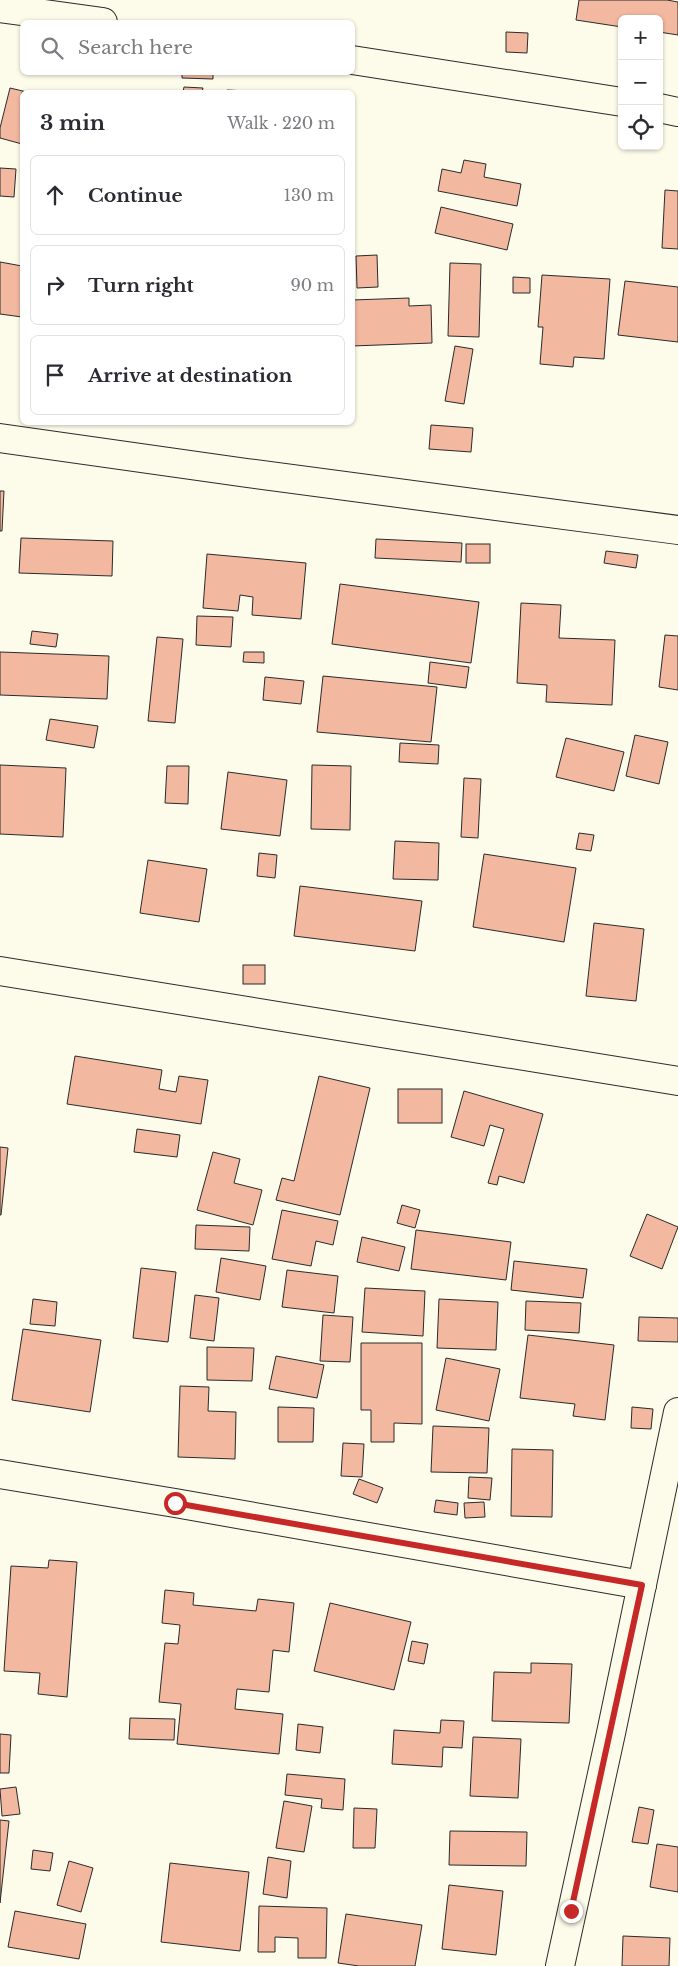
<!DOCTYPE html>
<html lang="en">
<head>
<meta charset="utf-8">
<style>
	body { margin:0; font-family:"Libre Baskerville",serif; background:#f7f7f7; color:#2b2b33 }
	.controls { position:absolute; right:15px; top:15px; display:grid; overflow:hidden; border-radius:8px; box-shadow:0 1px 4px #0004 }
	.controls button { width:45px; height:45px; display:grid; place-items:center; padding:0; border:0; border-bottom:1px solid #e1e1e2; background:#fff; color:#2b2b33; font:25px sans-serif }
	.stop { position:absolute; width:15px; height:15px; margin:-11px; border:4px solid #c62828; border-radius:50%; background:#fff }
	.stop.end { background:#c62828; border-color:#fff; box-shadow:0 1px 5px #0008 }
	.list { margin:0; padding:0; list-style:none }
	h2 { display:flex; justify-content:space-between; align-items:center; height:65px; margin:0; padding:0 20px; font-size:21px }
	h2 small { font-size:16px; font-weight:400; color:#7c7c81 }
	.list li { display:grid; grid-template-columns:32px 1fr auto; gap:15px; align-items:center; box-sizing:border-box; height:80px; margin:0 10px 10px; padding:0 10px; border:1px solid #e1e1e2; border-radius:8px }
	.list b { display:block; font-size:19px; white-space:nowrap }
	.list em { font-size:16px; font-style:normal; color:#7c7c81 }
	.icon { flex:none; width:28px; height:28px; fill:none; stroke:currentColor; stroke-width:2; stroke-linecap:round; stroke-linejoin:round }
	.map { position:relative; flex:none; width:678px; height:1966px; overflow:hidden }
	.search { position:absolute; background:#fff; box-shadow:0 1px 4px #0004; left:20px; top:20px; width:335px; height:55px; display:flex; align-items:center; gap:12px; box-sizing:border-box; padding:0 18px; border-radius:8px; color:#7c7c81; font-size:19px }
	.panel { position:absolute; background:#fff; box-shadow:0 1px 4px #0004; left:20px; top:90px; width:335px; height:335px; border-radius:8px }
	.map>svg:first-child { display:block }
</style>
</head>
<body>
<div class="map">
<svg width="678" height="1966" viewBox="0 0 678 1966">
	<rect width="100%" height="100%" fill="#fdfbea"/>
	<g fill="#f2b8a0" stroke="#2b2b2b">
		<polygon points="579,0 667,0 678,2 678,35 659,32 659,19 622,19 622,27 576,20"/>
		<polygon points="506,32 528,33 527,53 506,52"/>
		<polygon points="182,72 213,72 213,79 182,78"/>
		<polygon points="184,87 203,88 202,92 183,92"/>
		<polygon points="10,88 27,92 22,92 22,144 0,138 0,128"/>
		<polygon points="227,90 268,92 227,92"/>
		<polygon points="464,160 486,164 484,177 521,184 517,206 438,191 442,169 461,173"/>
		<polygon points="0,168 16,169 14,197 0,196"/>
		<polygon points="665,190 678,191 678,249 662,248"/>
		<polygon points="441,207 513,224 507,250 435,233"/>
		<polygon points="377,255 378,287 357,288 356,256"/>
		<polygon points="0,262 22,266 22,317 0,314"/>
		<polygon points="450,263 481,264 479,337 448,336"/>
		<polygon points="542,275 610,279 604,359 574,357 573,367 540,364 543,327 538,327"/>
		<polygon points="513,277 530,278 530,293 513,293"/>
		<polygon points="625,281 678,287 678,342 618,335"/>
		<polygon points="409,298 409,306 431,305 432,343 352,346 352,300"/>
		<polygon points="455,346 473,349 464,404 445,401"/>
		<polygon points="431,425 473,428 471,452 429,449"/>
		<polygon points="0,491 4,491 2,531 0,531"/>
		<polygon points="21,538 113,541 112,576 19,573"/>
		<polygon points="376,539 462,543 461,562 375,558"/>
		<rect x="466" y="544" width="24" height="19"/>
		<polygon points="606,551 638,555 636,568 604,563"/>
		<polygon points="207,554 306,563 301,619 252,615 253,597 240,595 238,611 203,608"/>
		<polygon points="340,584 479,602 471,663 332,644"/>
		<polygon points="521,603 561,605 559,638 615,640 612,705 546,702 547,685 517,683"/>
		<polygon points="197,616 233,617 231,647 196,645"/>
		<polygon points="32,631 58,634 56,647 30,644"/>
		<polygon points="665,635 678,636 678,690 659,687"/>
		<polygon points="157,637 183,639 175,723 148,721"/>
		<polygon points="0,652 109,656 107,699 0,695"/>
		<polygon points="244,652 264,652 264,663 243,662"/>
		<polygon points="430,662 469,667 466,688 428,683"/>
		<polygon points="323,676 437,687 431,742 317,732"/>
		<polygon points="265,677 304,681 301,704 263,700"/>
		<polygon points="50,719 98,726 94,748 46,740"/>
		<polygon points="635,735 668,742 659,784 626,776"/>
		<polygon points="566,738 624,752 614,791 556,777"/>
		<polygon points="400,743 439,745 438,764 399,762"/>
		<polygon points="0,765 66,768 63,837 0,834"/>
		<polygon points="312,765 351,766 350,830 311,829"/>
		<polygon points="167,766 189,766 188,804 165,803"/>
		<polygon points="228,772 287,780 280,836 221,829"/>
		<polygon points="464,778 481,779 478,838 461,837"/>
		<polygon points="579,833 594,835 591,851 576,849"/>
		<polygon points="395,841 439,843 438,880 393,879"/>
		<polygon points="259,853 277,855 275,878 257,876"/>
		<polygon points="484,854 576,868 564,942 473,927"/>
		<polygon points="148,860 207,869 199,922 140,913"/>
		<polygon points="300,886 422,901 415,951 294,936"/>
		<polygon points="594,923 644,929 636,1001 586,996"/>
		<rect x="243" y="965" width="22" height="19"/>
		<polygon points="75,1056 162,1070 159,1089 176,1092 179,1076 208,1080 201,1124 67,1104"/>
		<polygon points="319,1076 370,1088 340,1215 276,1200 282,1178 294,1181"/>
		<rect x="398" y="1089" width="44" height="34"/>
		<polygon points="464,1091 543,1114 524,1183 499,1176 497,1185 488,1183 504,1129 490,1125 484,1146 451,1137"/>
		<polygon points="137,1129 180,1135 177,1157 134,1152"/>
		<polygon points="0,1147 8,1148 1,1215 0,1215"/>
		<polygon points="213,1152 240,1159 234,1183 262,1190 253,1225 197,1210"/>
		<polygon points="402,1205 420,1210 415,1228 397,1223"/>
		<polygon points="282,1210 338,1221 333,1245 316,1241 311,1266 272,1259"/>
		<polygon points="647,1214 678,1227 662,1269 630,1256"/>
		<polygon points="196,1225 250,1227 249,1251 195,1249"/>
		<polygon points="416,1230 511,1242 506,1280 411,1269"/>
		<polygon points="362,1237 405,1247 399,1271 357,1262"/>
		<polygon points="221,1258 266,1266 260,1300 216,1292"/>
		<polygon points="514,1261 587,1269 583,1298 511,1290"/>
		<polygon points="141,1268 176,1272 168,1342 133,1338"/>
		<polygon points="287,1270 338,1276 334,1313 282,1307"/>
		<polygon points="365,1288 425,1291 423,1336 362,1332"/>
		<polygon points="195,1295 219,1298 214,1341 190,1338"/>
		<polygon points="33,1299 57,1302 55,1326 30,1324"/>
		<polygon points="439,1299 498,1302 496,1350 437,1348"/>
		<polygon points="526,1301 581,1303 579,1333 525,1330"/>
		<polygon points="323,1315 353,1317 350,1362 320,1361"/>
		<polygon points="639,1317 678,1318 678,1342 638,1341"/>
		<polygon points="23,1329 101,1340 90,1412 12,1400"/>
		<polygon points="528,1335 614,1345 605,1420 573,1416 575,1404 520,1398"/>
		<polygon points="361,1343 422,1343 422,1424 394,1423 394,1442 371,1442 371,1410 361,1410"/>
		<polygon points="207,1347 254,1348 252,1381 207,1380"/>
		<polygon points="276,1356 324,1365 317,1398 269,1389"/>
		<polygon points="446,1358 500,1369 489,1421 436,1410"/>
		<polygon points="180,1386 209,1387 208,1411 236,1412 235,1459 178,1457"/>
		<polygon points="278,1407 314,1408 313,1442 278,1442"/>
		<polygon points="632,1407 653,1409 651,1429 631,1428"/>
		<polygon points="433,1426 489,1428 487,1473 431,1472"/>
		<polygon points="343,1443 364,1444 362,1477 341,1476"/>
		<polygon points="512,1449 553,1450 552,1517 511,1516"/>
		<polygon points="469,1477 492,1478 490,1500 468,1498"/>
		<polygon points="359,1479 383,1488 377,1503 353,1494"/>
		<polygon points="436,1500 458,1503 457,1515 434,1512"/>
		<polygon points="484,1502 485,1517 465,1518 464,1503"/>
		<polygon points="49,1560 77,1562 67,1697 38,1694 40,1673 4,1671 11,1566 48,1568"/>
		<polygon points="165,1590 194,1593 193,1605 256,1611 258,1599 294,1603 289,1652 273,1650 269,1692 237,1689 235,1709 283,1714 279,1754 177,1744 181,1704 159,1702 165,1643 178,1644 180,1625 162,1623"/>
		<polygon points="330,1603 411,1622 394,1690 314,1671"/>
		<polygon points="412,1641 428,1644 424,1664 408,1661"/>
		<polygon points="531,1663 572,1664 569,1723 492,1721 494,1672 531,1673"/>
		<polygon points="130,1718 175,1719 174,1740 129,1739"/>
		<polygon points="441,1720 464,1721 462,1748 443,1747 442,1767 392,1764 394,1730 440,1733"/>
		<polygon points="298,1724 323,1727 320,1753 296,1750"/>
		<polygon points="0,1734 11,1735 9,1773 0,1773"/>
		<polygon points="473,1737 521,1739 518,1798 470,1796"/>
		<polygon points="287,1774 345,1779 343,1810 321,1808 322,1799 285,1795"/>
		<polygon points="16,1787 20,1814 2,1816 0,1789"/>
		<polygon points="284,1801 312,1806 304,1852 276,1848"/>
		<polygon points="639,1807 654,1810 648,1844 632,1842"/>
		<polygon points="354,1808 377,1809 375,1848 353,1848"/>
		<polygon points="0,1820 9,1821 0,1903"/>
		<polygon points="450,1831 527,1832 526,1866 449,1865"/>
		<polygon points="657,1844 678,1847 678,1892 650,1887"/>
		<polygon points="33,1850 53,1853 50,1871 31,1869"/>
		<polygon points="268,1857 291,1861 287,1898 263,1894"/>
		<polygon points="69,1861 93,1868 81,1912 57,1905"/>
		<polygon points="170,1863 249,1872 240,1951 161,1942"/>
		<polygon points="449,1885 503,1891 496,1955 442,1949"/>
		<polygon points="259,1906 327,1908 326,1958 298,1958 298,1938 275,1937 275,1952 258,1952"/>
		<polygon points="15,1911 86,1924 79,1959 8,1947"/>
		<polygon points="346,1914 422,1925 415,1966 359,1966 338,1963"/>
		<polygon points="623,1936 670,1938 669,1966 622,1966"/>
	</g>
	<g fill="none" stroke-linecap="round" stroke-linejoin="round">
		<defs>
			<g id="minor">
				<polyline points="0,8 103,22"/>
				<polyline points="352,60 622,102"/>
				<polyline points="659,108 678,112"/>
				<polyline points="0,438 247,473 678,530"/>
				<polyline points="0,971 678,1081"/>
				<polyline points="0,1474 175,1503 642,1585"/>
				<polyline points="560,1966 611,1733 678,1412"/>
			</g>
		</defs>
		<use href="#minor" stroke="#2b2b2b" stroke-width="30"/>
		<use href="#minor" stroke="#fdfbea" stroke-width="28"/>
	</g>
	<g fill="none" stroke-linecap="round" stroke-linejoin="round">
		<polyline stroke="#c62828" stroke-width="6" points="175,1503 642,1585 571,1911"/>
	</g>
</svg>
<div class="controls">
<button>+</button>
<button>−</button>
<button><svg class="icon" aria-label="locate" viewBox="0 0 24 24"><circle cx="12" cy="12" r="6"/><path d="M12 2v4M12 18v4M2 12h4M18 12h4"/></svg></button>
</div>
<div class="stop" style="left:175px;top:1503px"></div>
<div class="stop end" style="left:571px;top:1911px"></div>
<div class="search"><svg class="icon" aria-label="search" viewBox="0 0 24 24"><circle cx="10" cy="10" r="6"/><path d="M15 15l6 6"/></svg>Search here</div>
<section class="panel">
<h2>3 min<small>Walk · 220 m</small></h2>
<ul class="list">
<li><svg class="icon" aria-label="ahead" viewBox="0 0 24 24"><path d="M12 20V5M6 11l6-6 6 6"/></svg><div><b>Continue</b></div><em>130 m</em></li>
<li><svg class="icon" aria-label="right" viewBox="0 0 24 24"><path d="M7 20v-9h11M14 6l5 5-5 5"/></svg><div><b>Turn right</b></div><em>90 m</em></li>
<li><svg class="icon" aria-label="arrive" viewBox="0 0 24 24"><path d="M6 21V4h12l-3 4 3 4H6"/></svg><div><b>Arrive at destination</b></div></li>
</ul>
</section>
</div>
</body>
</html>
